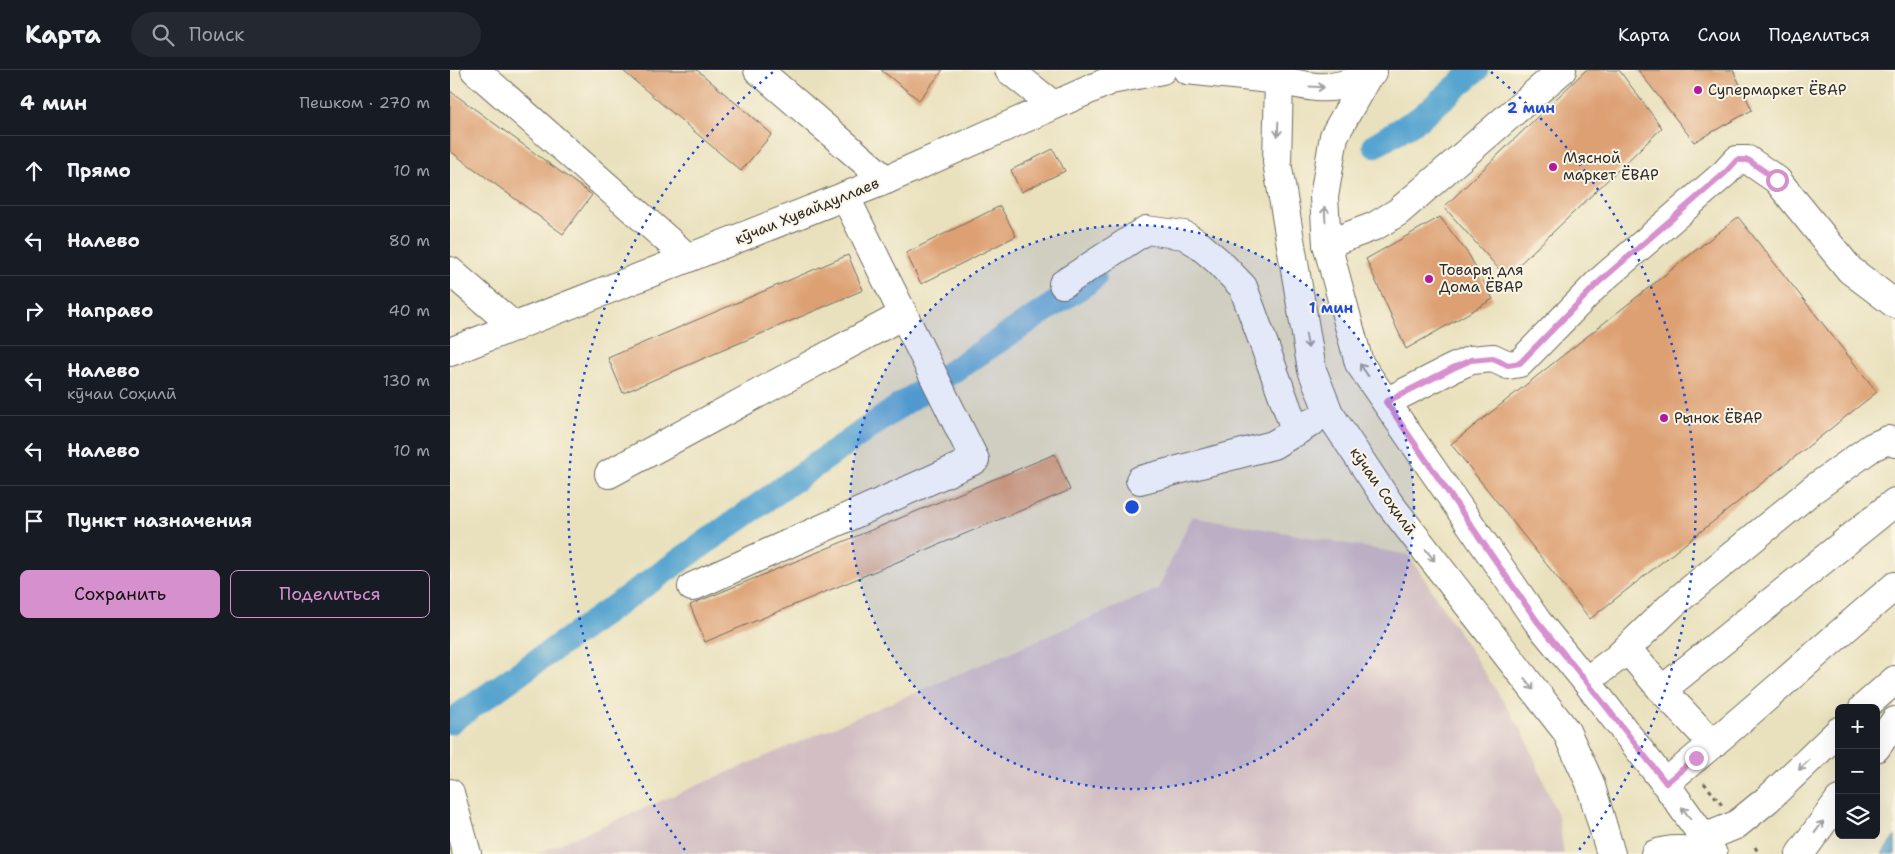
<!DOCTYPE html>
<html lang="ru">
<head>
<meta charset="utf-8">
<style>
	body { margin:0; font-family:"Shantell Sans",sans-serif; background:#242831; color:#f1f3f6 }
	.controls { position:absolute; right:15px; bottom:15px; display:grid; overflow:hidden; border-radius:8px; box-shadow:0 5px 20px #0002 }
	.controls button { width:45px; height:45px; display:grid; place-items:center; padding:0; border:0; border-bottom:1px solid #363941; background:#171b24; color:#f1f3f6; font:25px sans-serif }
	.stop { position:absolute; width:15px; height:15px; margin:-11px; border:4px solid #d690ce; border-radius:50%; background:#fff }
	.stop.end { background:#d690ce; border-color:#fff; box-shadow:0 1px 5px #0008 }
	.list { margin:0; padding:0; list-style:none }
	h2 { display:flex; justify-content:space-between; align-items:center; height:65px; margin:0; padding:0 20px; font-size:21px }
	h2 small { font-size:16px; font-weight:400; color:#9ea1a6 }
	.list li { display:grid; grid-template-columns:32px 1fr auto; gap:15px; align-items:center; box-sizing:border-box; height:70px; padding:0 20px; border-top:1px solid #363941 }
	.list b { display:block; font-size:19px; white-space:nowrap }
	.list p { margin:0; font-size:16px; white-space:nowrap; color:#9ea1a6 }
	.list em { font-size:16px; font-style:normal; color:#9ea1a6 }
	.actions { display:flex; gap:10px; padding:15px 20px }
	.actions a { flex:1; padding:11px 0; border:1px solid #d690ce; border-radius:8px; text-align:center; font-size:18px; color:#d690ce }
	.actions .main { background:#d690ce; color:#111 }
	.icon { flex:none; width:28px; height:28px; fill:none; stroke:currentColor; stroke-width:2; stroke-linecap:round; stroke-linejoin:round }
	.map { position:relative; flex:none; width:1445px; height:784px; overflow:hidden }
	header { display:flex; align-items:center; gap:30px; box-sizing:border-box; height:70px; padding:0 25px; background:#171b24; border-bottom:1px solid #363941 }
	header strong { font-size:24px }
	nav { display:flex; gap:28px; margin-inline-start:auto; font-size:18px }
	.search { width:350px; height:45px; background:#242831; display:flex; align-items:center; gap:12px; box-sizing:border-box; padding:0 18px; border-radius:28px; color:#9ea1a6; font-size:19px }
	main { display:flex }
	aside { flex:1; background:#171b24 }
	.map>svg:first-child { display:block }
</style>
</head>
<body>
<header>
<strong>Карта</strong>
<div class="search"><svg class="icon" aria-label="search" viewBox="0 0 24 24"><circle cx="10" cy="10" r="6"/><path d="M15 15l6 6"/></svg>Поиск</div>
<nav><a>Карта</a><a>Слои</a><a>Поделиться</a></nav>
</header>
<main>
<aside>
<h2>4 мин<small>Пешком · 270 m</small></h2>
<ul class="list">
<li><svg class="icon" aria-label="ahead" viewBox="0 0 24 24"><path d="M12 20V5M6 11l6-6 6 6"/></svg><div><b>Прямо</b></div><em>10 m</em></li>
<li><svg class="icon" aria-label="left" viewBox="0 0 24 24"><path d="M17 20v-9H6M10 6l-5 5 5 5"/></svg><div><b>Налево</b></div><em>80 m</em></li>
<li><svg class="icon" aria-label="right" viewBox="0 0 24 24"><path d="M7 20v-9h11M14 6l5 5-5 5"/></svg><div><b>Направо</b></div><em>40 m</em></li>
<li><svg class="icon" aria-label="left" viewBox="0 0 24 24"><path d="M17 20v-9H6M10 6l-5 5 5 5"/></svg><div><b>Налево</b><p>кӯчаи Соҳилӣ</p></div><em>130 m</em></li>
<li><svg class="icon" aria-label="left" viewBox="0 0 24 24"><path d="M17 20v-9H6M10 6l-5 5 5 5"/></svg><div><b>Налево</b></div><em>10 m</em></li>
<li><svg class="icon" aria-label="arrive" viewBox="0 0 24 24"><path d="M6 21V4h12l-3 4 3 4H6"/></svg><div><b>Пункт назначения</b></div></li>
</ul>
<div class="actions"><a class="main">Сохранить</a><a>Поделиться</a></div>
</aside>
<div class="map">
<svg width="1445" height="784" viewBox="0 0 1445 784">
	<rect width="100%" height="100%" fill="#fcf5e5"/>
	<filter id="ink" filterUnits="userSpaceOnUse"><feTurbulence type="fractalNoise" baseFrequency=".02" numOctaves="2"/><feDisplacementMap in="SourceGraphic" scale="10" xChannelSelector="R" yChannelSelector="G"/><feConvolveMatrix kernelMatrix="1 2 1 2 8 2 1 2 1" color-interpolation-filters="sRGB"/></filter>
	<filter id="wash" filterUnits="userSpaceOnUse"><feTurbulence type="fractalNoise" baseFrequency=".0096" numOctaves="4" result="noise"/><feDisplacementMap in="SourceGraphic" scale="20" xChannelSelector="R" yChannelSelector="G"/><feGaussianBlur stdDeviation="1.12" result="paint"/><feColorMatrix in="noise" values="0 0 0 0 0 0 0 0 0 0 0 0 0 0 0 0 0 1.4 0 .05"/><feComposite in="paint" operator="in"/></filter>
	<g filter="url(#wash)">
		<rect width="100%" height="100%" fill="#e9e1bd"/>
		<polygon fill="#d2bec3" points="742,446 959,485 1073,662 1108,746 1114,784 86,784 708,519"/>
		<polygon fill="#56a4d0" stroke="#40687e" points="1445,766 1445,784 1432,784"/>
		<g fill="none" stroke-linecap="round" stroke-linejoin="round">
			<g stroke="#56a4d0" stroke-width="25">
				<polyline points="925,75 970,48 1026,0"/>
				<polyline points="0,652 451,335 644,208"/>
			</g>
		</g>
		<g id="blocks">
			<g fill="#dda073">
				<polygon points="172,0 247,0 322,64 291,101"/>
				<polygon points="431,0 493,0 469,30"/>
				<polygon points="1136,0 1169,0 1212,58 1056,207 994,137"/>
				<polygon points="1188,0 1283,0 1302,40 1244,72"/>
				<polygon points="0,21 142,125 113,164 0,81"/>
				<polygon points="603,79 615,101 571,122 561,100"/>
				<polygon points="550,136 566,166 471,214 456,183"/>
				<polygon points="990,147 1019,185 1043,229 956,279 916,189"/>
				<polygon points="1288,147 1427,322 1140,549 1001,374"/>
				<polygon points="398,185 413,220 173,323 158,288"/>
				<polygon points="605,384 620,420 255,572 240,535"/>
			</g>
		</g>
	</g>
	<g filter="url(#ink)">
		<use href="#blocks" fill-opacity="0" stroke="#6e6b5e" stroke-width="1"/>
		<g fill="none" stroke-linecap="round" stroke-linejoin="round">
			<defs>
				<g id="minor">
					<polyline points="25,0 238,188"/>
					<polyline points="308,0 436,110"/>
					<polyline points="559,0 603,35"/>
					<polyline points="737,0 829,10 827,92 862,300 879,343 939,433 1116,661 1140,713 1161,784"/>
					<path d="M828,0L829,10C856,16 875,22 902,12C910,9 917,7 923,2"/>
					<polyline points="917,7 884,66 874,127 877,174 909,293 1087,551 1136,611 1215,713 1254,768 1263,784"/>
					<polyline points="877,174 925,156 948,142 1112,0"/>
					<polyline points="0,201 65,257"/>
					<polyline points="613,214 696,160 734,165 747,173 769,192 793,217 846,362"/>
					<polyline points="0,282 436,110 661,10 712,0"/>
					<polyline points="936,332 1003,298 1021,290 1043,288 1058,295 1070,293 1149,212 1275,103 1287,90 1298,90 1327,110 1400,200 1445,234"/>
					<polyline points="159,404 453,245"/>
					<polyline points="690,410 823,375 862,352"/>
					<polyline points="242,517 525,390 395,126"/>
					<polyline points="1177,579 1212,620"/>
					<polyline points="1136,611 1167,588 1223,534 1362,420 1422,377 1438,370 1445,373"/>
					<polyline points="1413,638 1445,610"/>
					<polyline points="1263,674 1212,620 1445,432"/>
					<polyline points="1426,678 1445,651"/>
					<path d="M1215,713C1294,650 1368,581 1445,516"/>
					<polyline points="0,723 17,784"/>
					<polyline points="1254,768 1286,755 1318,729 1389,661"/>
					<path d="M1205,784C1221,778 1237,779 1253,784"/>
					<polyline points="1350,784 1389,730"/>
				</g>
			</defs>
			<use href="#minor" stroke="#6e6b5e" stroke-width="30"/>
			<g stroke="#6e6b5e" stroke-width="3" stroke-dasharray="4 4" stroke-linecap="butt">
				<polyline points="1254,713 1272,735"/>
				<polyline points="1305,777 1309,784"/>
			</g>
			<use href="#minor" stroke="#fff" stroke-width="28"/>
		</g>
		<defs><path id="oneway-shaft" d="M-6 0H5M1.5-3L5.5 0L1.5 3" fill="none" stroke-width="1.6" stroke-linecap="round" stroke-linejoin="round" transform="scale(1.25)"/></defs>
		<g stroke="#a0a0a0">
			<use href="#oneway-shaft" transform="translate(867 17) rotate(3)"/>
			<use href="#oneway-shaft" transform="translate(828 59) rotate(92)"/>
			<use href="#oneway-shaft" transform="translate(875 144) rotate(-93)"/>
			<use href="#oneway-shaft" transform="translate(857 271) rotate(80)"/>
			<use href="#oneway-shaft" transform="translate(914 300) rotate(-125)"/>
			<use href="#oneway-shaft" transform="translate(980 485) rotate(52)"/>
			<use href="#oneway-shaft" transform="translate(1079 614) rotate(52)"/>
			<use href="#oneway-shaft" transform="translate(1354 695) rotate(136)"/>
			<use href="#oneway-shaft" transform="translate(1236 743) rotate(-125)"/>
			<use href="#oneway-shaft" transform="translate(1369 757) rotate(-54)"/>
		</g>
	</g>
	<g fill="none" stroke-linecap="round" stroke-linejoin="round" filter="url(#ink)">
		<polyline stroke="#d690ce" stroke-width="6" points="1246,688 1216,713 1136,611 1087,551 936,332 1003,298 1021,290 1043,288 1058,295 1070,293 1149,212 1275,103 1287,90 1298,90 1327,110"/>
	</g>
	<circle cx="682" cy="437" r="282" fill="#1d4ed8" fill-opacity=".12"/>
	<g fill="none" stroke="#1d4ed8" stroke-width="2.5" stroke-dasharray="2.5 5">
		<circle cx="682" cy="437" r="282"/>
		<path d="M235 780A564 564 0 0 1 323 2M1041 2A564 564 0 0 1 1129 780"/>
	</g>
	<g fill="#b5179e" stroke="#fcf5e5" stroke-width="2">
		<circle cx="1248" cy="20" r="5"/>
		<circle cx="1103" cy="97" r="5"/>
		<circle cx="979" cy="209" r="5"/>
		<circle cx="1214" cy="348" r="5"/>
	</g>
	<g text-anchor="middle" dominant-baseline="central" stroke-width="4" stroke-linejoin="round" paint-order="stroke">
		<g font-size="15" fill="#2b2b2b" stroke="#fcf5e5" text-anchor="start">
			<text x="1258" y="20">Супермаркет ЁВАР</text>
			<text x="1113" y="88">Мясной<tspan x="1113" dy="17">маркет ЁВАР</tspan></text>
			<text x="989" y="200">Товары для<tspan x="989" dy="17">Дома ЁВАР</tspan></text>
			<text x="1224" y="348">Рынок ЁВАР</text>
		</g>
		<g font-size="15" fill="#2b2b2b" stroke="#fcf5e5">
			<text transform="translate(357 141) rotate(-22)">кӯчаи Хувайдуллаев</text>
			<text transform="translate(933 421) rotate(55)">кӯчаи Соҳилӣ</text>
		</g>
	</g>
	<circle cx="682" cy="437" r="8" fill="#1d4ed8" stroke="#fcf5e5" stroke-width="2.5"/>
	<g font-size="15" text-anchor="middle" font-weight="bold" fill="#1d4ed8" stroke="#fcf5e5" stroke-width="4" stroke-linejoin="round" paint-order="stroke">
		<text x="1081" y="43">2 мин</text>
		<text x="881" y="243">1 мин</text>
	</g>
</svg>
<div class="controls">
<button>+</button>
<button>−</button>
<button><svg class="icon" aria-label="layers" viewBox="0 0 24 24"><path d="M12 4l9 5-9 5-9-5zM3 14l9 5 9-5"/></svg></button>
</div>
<div class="stop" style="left:1327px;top:110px"></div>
<div class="stop end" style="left:1246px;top:688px"></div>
</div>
</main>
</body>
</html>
